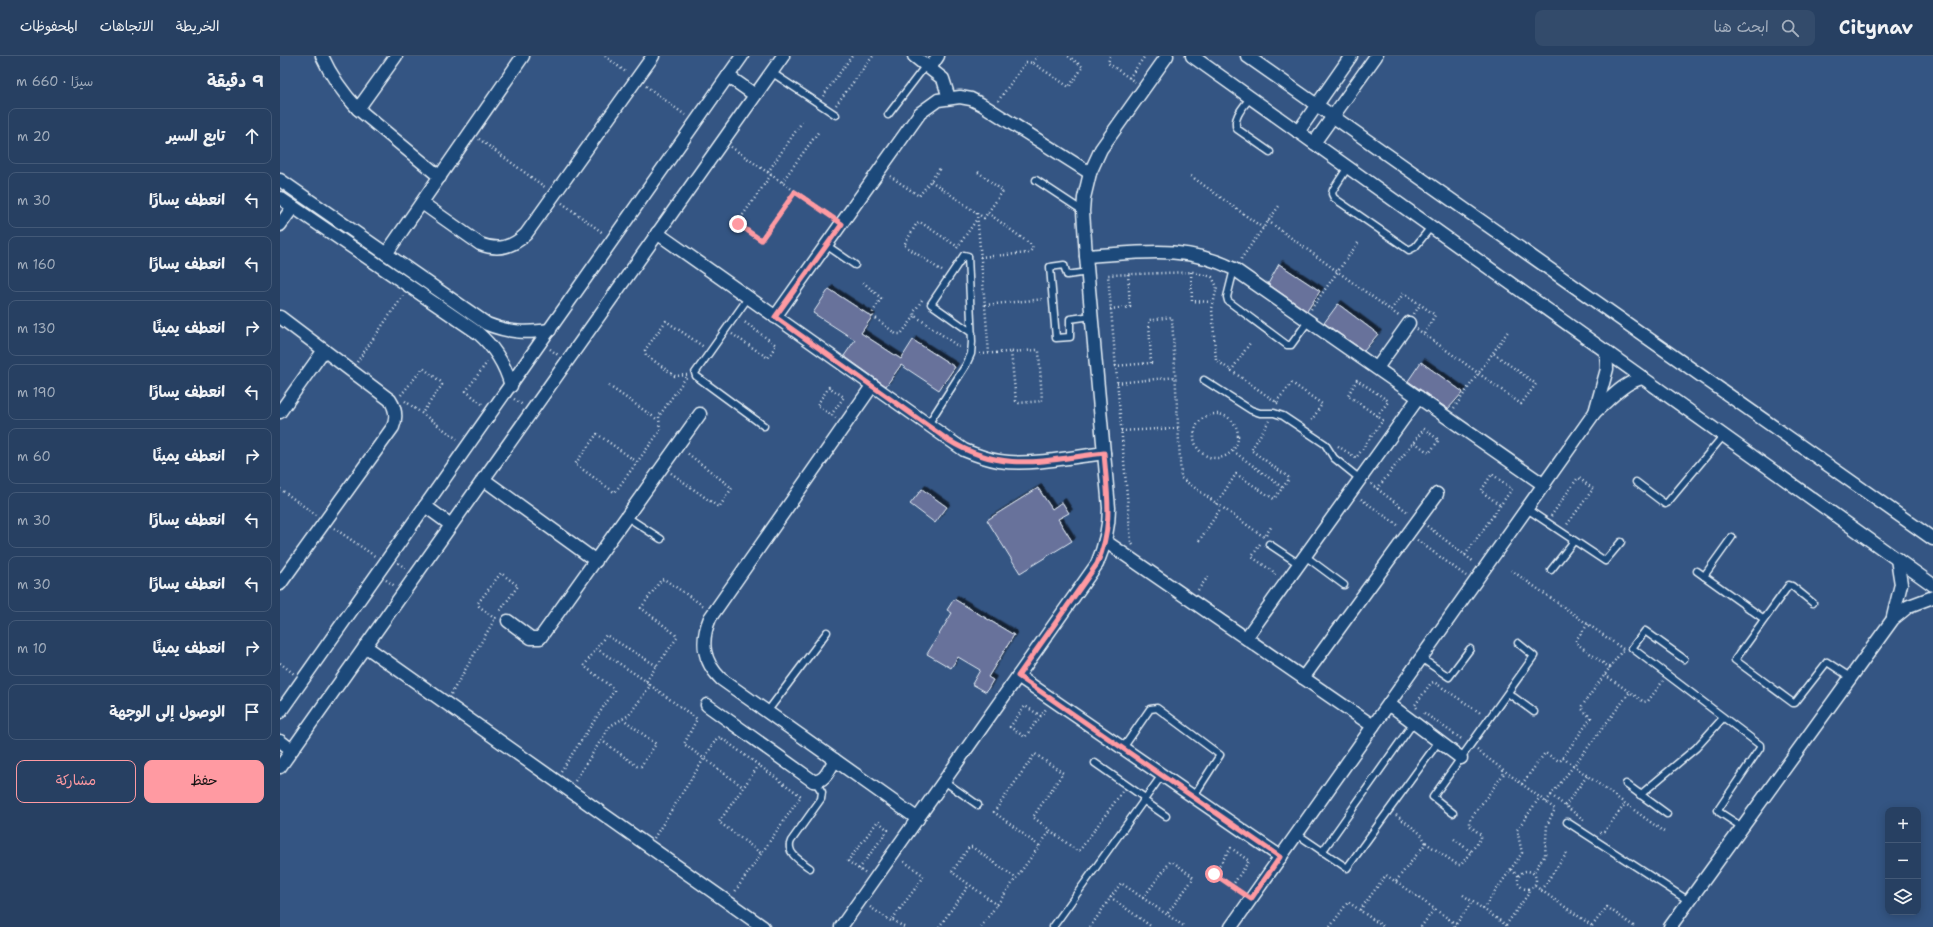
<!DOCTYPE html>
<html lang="ar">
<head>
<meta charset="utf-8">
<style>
	body { margin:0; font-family:"Shantell Sans","Playpen Sans Arabic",sans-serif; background:#334b6b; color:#f1f3f6; direction:rtl }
	.controls { position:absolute; right:12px; bottom:12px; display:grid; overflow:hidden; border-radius:8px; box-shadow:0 2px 10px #0003 }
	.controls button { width:36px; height:36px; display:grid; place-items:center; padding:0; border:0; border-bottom:1px solid #435977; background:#274062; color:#f1f3f6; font:20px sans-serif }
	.stop { position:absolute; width:12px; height:12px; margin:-9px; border:3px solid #ff9aa2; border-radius:50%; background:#fff }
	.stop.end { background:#ff9aa2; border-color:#fff; box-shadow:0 1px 4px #0008 }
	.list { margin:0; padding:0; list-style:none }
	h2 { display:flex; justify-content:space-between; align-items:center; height:52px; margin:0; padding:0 16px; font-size:17px }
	h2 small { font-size:13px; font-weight:400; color:#a4afbe }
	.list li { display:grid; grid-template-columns:26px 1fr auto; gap:12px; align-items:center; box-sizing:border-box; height:56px; margin:0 8px 8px; padding:0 8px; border:1px solid #435977; border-radius:8px }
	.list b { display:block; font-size:15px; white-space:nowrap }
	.list em { font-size:13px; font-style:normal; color:#a4afbe }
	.actions { display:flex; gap:8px; padding:12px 16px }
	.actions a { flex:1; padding:9px 0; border:1px solid #ff9aa2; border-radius:8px; text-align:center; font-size:14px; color:#ff9aa2 }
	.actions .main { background:#ff9aa2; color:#111 }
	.icon { flex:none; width:22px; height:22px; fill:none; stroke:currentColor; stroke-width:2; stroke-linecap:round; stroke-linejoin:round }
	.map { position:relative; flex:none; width:1653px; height:871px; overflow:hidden; direction:ltr }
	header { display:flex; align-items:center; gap:24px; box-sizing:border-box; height:56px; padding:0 20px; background:#274062; border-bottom:1px solid #435977 }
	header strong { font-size:19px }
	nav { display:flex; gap:22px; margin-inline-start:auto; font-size:14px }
	.search { width:280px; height:36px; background:#334b6b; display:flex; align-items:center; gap:10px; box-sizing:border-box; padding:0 14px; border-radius:8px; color:#a4afbe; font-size:15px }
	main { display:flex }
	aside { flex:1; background:#274062 }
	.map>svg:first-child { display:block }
</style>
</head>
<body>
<header>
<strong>Citynav</strong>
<div class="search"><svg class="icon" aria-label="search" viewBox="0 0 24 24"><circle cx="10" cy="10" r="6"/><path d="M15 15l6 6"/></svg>ابحث هنا</div>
<nav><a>الخريطة</a><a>الاتجاهات</a><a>المحفوظات</a></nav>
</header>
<main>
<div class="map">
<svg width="1653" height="871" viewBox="0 0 1653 871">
	<defs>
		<filter id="shadow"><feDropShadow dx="3.5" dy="-3.5" stdDeviation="0" flood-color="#0009"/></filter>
	</defs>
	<rect width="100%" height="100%" fill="#345583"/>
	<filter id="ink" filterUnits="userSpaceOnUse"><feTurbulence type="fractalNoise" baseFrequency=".025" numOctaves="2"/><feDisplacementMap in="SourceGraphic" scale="8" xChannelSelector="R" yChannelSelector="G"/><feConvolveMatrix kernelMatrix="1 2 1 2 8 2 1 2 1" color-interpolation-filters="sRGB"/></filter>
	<g filter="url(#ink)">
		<g fill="#68729b" stroke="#e8f1f8" filter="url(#shadow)">
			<polygon points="999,208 1040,235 1027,255 988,228"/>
			<polygon points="549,233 592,261 581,277 621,303 633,284 675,311 659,334 621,309 606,330 564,300 575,284 533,257"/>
			<polygon points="1058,248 1098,278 1084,295 1044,267"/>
			<polygon points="1141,306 1183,336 1168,353 1128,325"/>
			<polygon points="758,432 772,453 782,446 789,457 778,463 792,485 740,517 707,464"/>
			<polygon points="642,433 667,451 655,467 630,448"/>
			<polygon points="674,543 734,579 708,621 713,624 706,636 692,628 700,614 678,601 671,612 647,598 672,557 667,554"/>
		</g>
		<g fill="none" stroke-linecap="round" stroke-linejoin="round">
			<defs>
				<g id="lane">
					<polyline points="491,16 556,59"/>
					<path d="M970,42C964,50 952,62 957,73L990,96"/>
					<polyline points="608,59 646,9"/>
					<polyline points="1068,111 1053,134 1052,138 1054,142 1129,194 1135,191 1151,171"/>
					<polyline points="756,124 803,155"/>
					<polyline points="546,189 575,209"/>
					<polyline points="954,213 947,241 948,245 1007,289 1011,289 1029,264"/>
					<polyline points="808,216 787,219 784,209 770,211 776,282 790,281 790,263 812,260"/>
					<polyline points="468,242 415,317 416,320 484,370"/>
					<polyline points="924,324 971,354 980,357 994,357 1003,360 1045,388 1054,402 1080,423"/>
					<polyline points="647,370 686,309 691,298 692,286 688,200 684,199 651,248 692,277"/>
					<polyline points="1356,426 1385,448 1387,447 1444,379"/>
					<polyline points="1247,453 1325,505 1341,486"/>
					<polyline points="347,461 381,483"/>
					<polyline points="989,488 1019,508"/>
					<polyline points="1025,500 1064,529"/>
					<polyline points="1271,514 1294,485"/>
					<polyline points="1417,515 1484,563"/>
					<polyline points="1424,520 1452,481"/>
					<polyline points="1533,547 1512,530 1509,529 1455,604 1513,647 1515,647 1547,606 1570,621"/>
					<polyline points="1141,602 1169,621 1190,593"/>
					<polyline points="1404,603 1365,575 1352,592 1480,689 1480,692 1438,754 1439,756 1462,771"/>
					<polyline points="1228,637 1254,656"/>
					<polyline points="487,656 547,576"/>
					<polyline points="843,692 870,653 877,652 940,699 913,741"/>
					<polyline points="815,707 865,742"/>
					<polyline points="664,725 698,749"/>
					<polyline points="1346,728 1387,758"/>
					<polyline points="1360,739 1416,692 1443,662"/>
					<polyline points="863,744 886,760"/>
					<polyline points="1173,757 1153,741 1254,600 1238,587"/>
					<polyline points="1287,766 1409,845"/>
					<polyline points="1017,778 1067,812 1159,685"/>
					<polyline points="1042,796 1134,666"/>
					<path d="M530,812C522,806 505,797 511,785L541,743L542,736L535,725"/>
					<polyline points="773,871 882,719"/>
				</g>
				<g id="street">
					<path d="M42,0C51,20 63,37 78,53L160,121"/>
					<polyline points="634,0 663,23 669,42"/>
					<polyline points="912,0 1653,529"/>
					<polyline points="967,0 1653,483"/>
					<polyline points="650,12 658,0"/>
					<polyline points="448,20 475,39"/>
					<polyline points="78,53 116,0"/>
					<polyline points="1018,76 1071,0"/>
					<polyline points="1034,87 1096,0"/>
					<path d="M0,124L207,268C229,277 247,277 270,274"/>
					<path d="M0,142L198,277C215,292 225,308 231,330"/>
					<path d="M142,147L200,188C218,195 232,192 246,178L373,0"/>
					<polyline points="0,169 13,151"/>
					<path d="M377,177L684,394C696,399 707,403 719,405C749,410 793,401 824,397"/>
					<polyline points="106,198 243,0"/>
					<path d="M806,200C860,197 904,188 954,213L1264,429"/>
					<path d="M0,261L110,344C116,353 117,361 113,371L0,528"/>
					<polyline points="495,261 640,57 658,44 680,41 691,43 701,48 810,117"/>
					<polyline points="1097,312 1129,267"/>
					<path d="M592,330L430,562C420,586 423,605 441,623L638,763"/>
					<polyline points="0,356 44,294"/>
					<polyline points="1315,356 1327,313 1326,295"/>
					<polyline points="203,423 316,505"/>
					<polyline points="145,450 171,469"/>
					<polyline points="825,485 1093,670"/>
					<polyline points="1613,561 1621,528 1617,503"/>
					<polyline points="228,565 251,582 260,582 420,358"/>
					<polyline points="966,582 1139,341"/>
					<polyline points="85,590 483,871"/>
					<polyline points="738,620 1001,801"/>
					<polyline points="1023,622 1157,438"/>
					<polyline points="1109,648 1181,702"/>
					<path d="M427,649L533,725C545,727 549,713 555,704"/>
					<polyline points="0,656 462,0"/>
					<polyline points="0,685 12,694"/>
					<polyline points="0,711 503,0"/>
					<path d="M561,871L817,508C825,489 829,472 829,452L806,200L803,155L804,142L810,117L821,93L887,0"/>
					<path d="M951,871L1315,356C1330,343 1344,326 1363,322"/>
					<polyline points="1390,871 1613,563 1629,550 1653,541"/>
				</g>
			</defs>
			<use href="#lane" stroke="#e8f1f8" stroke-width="9"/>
			<use href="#street" stroke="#e8f1f8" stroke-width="15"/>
			<g stroke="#e8f1f8" stroke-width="2.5" stroke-dasharray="1 3" stroke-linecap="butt">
				<polyline points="325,0 347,17"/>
				<polyline points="830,0 828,7 855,26"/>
				<polyline points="753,7 757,0"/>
				<polyline points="849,22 865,0"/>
				<polyline points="366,30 405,59"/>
				<polyline points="543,40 572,0"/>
				<polyline points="718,45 746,6 753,7 789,31 803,11 788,0"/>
				<polyline points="556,49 593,0"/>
				<polyline points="199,83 266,132"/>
				<polyline points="451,91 552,161"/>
				<polyline points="488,116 524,63"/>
				<polyline points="491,119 458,166 459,170 481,183 515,136"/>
				<polyline points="610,120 639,140 661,111"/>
				<polyline points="911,120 983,172"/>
				<polyline points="651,125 704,162 723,135 698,116"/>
				<polyline points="502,126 539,75"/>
				<polyline points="282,147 323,177"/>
				<polyline points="697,157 709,297"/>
				<polyline points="988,165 1120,261"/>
				<polyline points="677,192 697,163"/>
				<polyline points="700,201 749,197 753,192 750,188 708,157"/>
				<polyline points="961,203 999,150"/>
				<polyline points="662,215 624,189 637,167 640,166 678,191"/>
				<polyline points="911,216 912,245 933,246"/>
				<polyline points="583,226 601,242 593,256 593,260 616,278 621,278 635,260"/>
				<polyline points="642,244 634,256 634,259 679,291"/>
				<polyline points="705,249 764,243"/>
				<polyline points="830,253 850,251 848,218"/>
				<polyline points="1031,253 1078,187"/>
				<polyline points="1111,254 1124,237 1155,259 1144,278"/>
				<polyline points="1134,258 1140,249"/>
				<polyline points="1137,273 1241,348 1256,328 1213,297"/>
				<polyline points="452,278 488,302 496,289 463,265"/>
				<polyline points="270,293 278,299"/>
				<polyline points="700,298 757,294 759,295 762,345 739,347 736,345 731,296"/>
				<polyline points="77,306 123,240"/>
				<polyline points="835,310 871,307 869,264 892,261 901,422 984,481"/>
				<polyline points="951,315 970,287"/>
				<polyline points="407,319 395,320 366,299 365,294 386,265 424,291"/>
				<polyline points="837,327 896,321"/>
				<polyline points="329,330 378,364"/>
				<polyline points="121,339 143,312 161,326 162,329 142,357"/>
				<polyline points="234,343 243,349"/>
				<polyline points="125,345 177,383"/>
				<polyline points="996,346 1012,327 1042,348 1030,367"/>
				<polyline points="202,348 186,335 208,305"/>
				<polyline points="1174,352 1229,274"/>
				<circle cx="936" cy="380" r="22"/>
				<polyline points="551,359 564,341 549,331 537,349 538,350 556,362"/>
				<polyline points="1097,360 1108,346 1107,344 1077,324 1068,339 1069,340 1104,365"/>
				<polyline points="841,375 898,372"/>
				<polyline points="1058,390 1076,402 1103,364"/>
				<polyline points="953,395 1003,432"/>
				<polyline points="357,406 317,378 295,408 334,436 335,436 380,375 379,360 407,320"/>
				<polyline points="391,417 437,450 440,450 452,432 407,397"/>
				<polyline points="1091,428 1129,457"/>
				<polyline points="0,433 36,459"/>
				<polyline points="1097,433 1144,373 1159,384 1149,397 1133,385"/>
				<polyline points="1081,443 1119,470"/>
				<polyline points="936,448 956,418 994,443 1009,423 1008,421 971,394 989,365"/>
				<polyline points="1271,460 1297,423 1299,422 1313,433 1286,470"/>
				<polyline points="1147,470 1194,506"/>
				<polyline points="54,472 96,501"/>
				<polyline points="986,479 991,471"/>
				<polyline points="1137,484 1186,520"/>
				<polyline points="919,485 941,452"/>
				<polyline points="980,488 972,501 995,517 994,520"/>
				<polyline points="853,489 851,486 828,219 913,216 932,221 937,231 932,253 936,304 999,348"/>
				<polyline points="1185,499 1232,433 1212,418 1201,435 1220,449"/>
				<polyline points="118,507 127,513"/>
				<polyline points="1231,514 1343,593"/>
				<polyline points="106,524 115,530"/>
				<polyline points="918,534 930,518"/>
				<polyline points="215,563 199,550 198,547 221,517 238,530 220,555"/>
				<polyline points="1308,568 1296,584 1296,587 1330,612"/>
				<polyline points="0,607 14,618"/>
				<polyline points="1325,619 1364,646 1368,645 1383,625"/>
				<polyline points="366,625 397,582 395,578 361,552 381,524 384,523 425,551"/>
				<polyline points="370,629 417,663 404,688 463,731"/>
				<polyline points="171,638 216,561"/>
				<polyline points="1137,652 1135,649 1151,627 1154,626 1202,658"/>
				<polyline points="1144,657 1183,684"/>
				<polyline points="761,660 745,650 730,671 745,681 766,653"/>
				<polyline points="321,684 357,710 361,710 376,688 343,663"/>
				<polyline points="1197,694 1275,753 1267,769 1265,799 1253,817"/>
				<polyline points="1283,702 1384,776"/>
				<polyline points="479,709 439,766 482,798"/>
				<polyline points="281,715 334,635 334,633 304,610 326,579 377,610"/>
				<polyline points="295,725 330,670 349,659 370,630 369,627 317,593"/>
				<polyline points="1242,728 1265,697 1279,705 1281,704 1311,662 1302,653 1302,650 1344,592"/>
				<polyline points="1271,739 1304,764"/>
				<polyline points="1266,746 1350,636"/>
				<polyline points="1285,750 1307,720"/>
				<polyline points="1116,759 1141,778 1146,787"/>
				<polyline points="1320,777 1324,776 1345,748"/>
				<polyline points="374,782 437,682 440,681 521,740 454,837"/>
				<polyline points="1174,783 1191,796"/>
				<polyline points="759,790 714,756 755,698 783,717 753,761 797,795 800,794 842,736"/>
				<polyline points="579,813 608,774 598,765 568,805 569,806 586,818"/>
				<polyline points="1231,814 1239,820"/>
				<circle cx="1247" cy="824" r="9"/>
				<polyline points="1116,825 1146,787 1178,809 1181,809 1201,782 1201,779 1189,769 1189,765 1225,716"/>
				<polyline points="952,830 969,805 951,792 934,817 935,818 961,836"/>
				<polyline points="1255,830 1314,871"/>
				<polyline points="1261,834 1287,797"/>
				<polyline points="1183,839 1229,871"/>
				<polyline points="830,841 872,871"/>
				<polyline points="863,842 890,806 893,806 912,820 913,823 887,858"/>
				<polyline points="717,849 672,816 689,791 692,791 736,822"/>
				<polyline points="590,851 611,865 643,822 643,819 622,804"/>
				<polyline points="1203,853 1242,797 1237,774 1260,741"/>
				<polyline points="1080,854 1106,819 1176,868"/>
				<polyline points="613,864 624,871"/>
				<polyline points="1226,869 1251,834"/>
				<polyline points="1312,870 1327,851 1355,871"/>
				<polyline points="659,871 689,829"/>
				<polyline points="701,871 770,775"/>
				<polyline points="810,871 841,827 905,871"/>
				<polyline points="1050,871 1068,846 1104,871"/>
				<polyline points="1141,871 1154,853"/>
				<polyline points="1174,871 1192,846"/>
			</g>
			<use href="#lane" stroke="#1f4a7a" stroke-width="6"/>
			<use href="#street" stroke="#1f4a7a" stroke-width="12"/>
		</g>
	</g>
	<g fill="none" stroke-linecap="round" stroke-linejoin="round" filter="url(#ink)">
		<path stroke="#ff9aa2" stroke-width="5" d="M458,168L481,184L515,136L562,168L495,261L668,384C723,418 764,404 824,397C827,437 834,470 817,508L738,620L1000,801L971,843L934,818"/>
	</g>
</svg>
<div class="controls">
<button>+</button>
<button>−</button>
<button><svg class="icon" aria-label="layers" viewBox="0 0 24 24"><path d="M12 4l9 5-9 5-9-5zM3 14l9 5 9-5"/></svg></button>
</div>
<div class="stop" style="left:934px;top:818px"></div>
<div class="stop end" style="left:458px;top:168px"></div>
</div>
<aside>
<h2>9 دقيقة<small>سيرًا · 660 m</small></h2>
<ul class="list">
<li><svg class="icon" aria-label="ahead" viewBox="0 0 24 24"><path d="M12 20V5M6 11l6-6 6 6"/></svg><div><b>تابع السير</b></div><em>20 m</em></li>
<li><svg class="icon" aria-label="left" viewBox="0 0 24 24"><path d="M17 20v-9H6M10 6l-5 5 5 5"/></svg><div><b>انعطف يسارًا</b></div><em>30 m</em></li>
<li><svg class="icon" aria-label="left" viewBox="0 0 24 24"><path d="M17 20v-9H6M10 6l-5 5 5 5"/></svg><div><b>انعطف يسارًا</b></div><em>160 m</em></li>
<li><svg class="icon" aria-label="right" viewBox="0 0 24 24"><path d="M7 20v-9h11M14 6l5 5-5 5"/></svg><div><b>انعطف يمينًا</b></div><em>130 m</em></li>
<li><svg class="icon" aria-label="left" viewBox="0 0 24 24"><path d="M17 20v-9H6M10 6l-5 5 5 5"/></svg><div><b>انعطف يسارًا</b></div><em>190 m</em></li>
<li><svg class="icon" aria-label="right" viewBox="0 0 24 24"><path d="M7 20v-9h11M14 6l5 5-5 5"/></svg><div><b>انعطف يمينًا</b></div><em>60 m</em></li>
<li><svg class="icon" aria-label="left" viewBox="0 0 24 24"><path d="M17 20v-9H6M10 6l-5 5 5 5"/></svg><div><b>انعطف يسارًا</b></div><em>30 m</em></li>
<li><svg class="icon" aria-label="left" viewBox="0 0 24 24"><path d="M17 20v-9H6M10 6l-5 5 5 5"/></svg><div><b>انعطف يسارًا</b></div><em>30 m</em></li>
<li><svg class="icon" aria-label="right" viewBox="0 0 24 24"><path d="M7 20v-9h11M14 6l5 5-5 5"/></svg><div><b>انعطف يمينًا</b></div><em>10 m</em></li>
<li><svg class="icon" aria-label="arrive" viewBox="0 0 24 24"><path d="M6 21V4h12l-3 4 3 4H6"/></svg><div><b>الوصول إلى الوجهة</b></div></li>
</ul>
<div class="actions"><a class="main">حفظ</a><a>مشاركة</a></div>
</aside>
</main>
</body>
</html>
